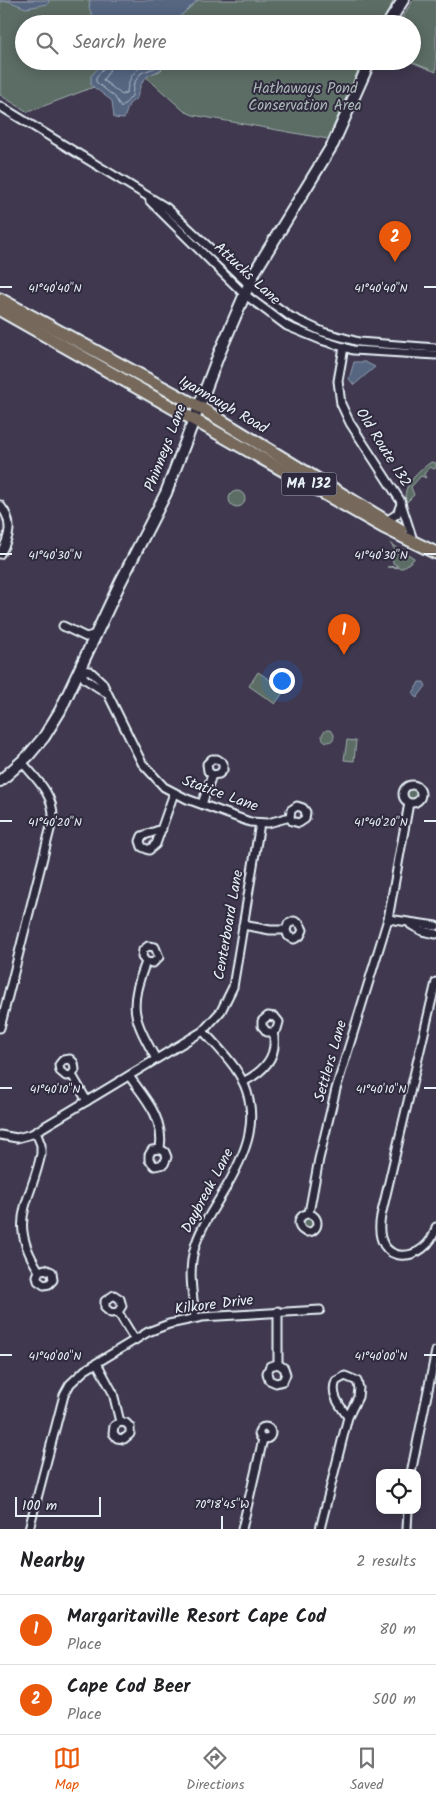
<!DOCTYPE html>
<html lang="en">
<head>
<meta charset="utf-8">
<style>
	body { margin:0; font-family:Kalam,sans-serif; background:#f2f2f2; color:#202124 }
	.controls { position:absolute; right:15px; bottom:15px; display:grid; overflow:hidden; border-radius:10px; box-shadow:0 2px 12px #0003 }
	.controls button { width:45px; height:45px; display:grid; place-items:center; padding:0; border:0; border-bottom:1px solid #e0e0e0; background:#fff; color:#202124; font:25px sans-serif }
	.scale { position:absolute; left:15px; bottom:12px; width:86px; box-sizing:border-box; padding-left:5px; border:2px solid #e8f1f8; border-top:0; font-size:14px; line-height:18px; white-space:nowrap; color:#e8f1f8; -webkit-text-stroke:4px #2f2a3d; paint-order:stroke }
	.you { position:absolute; left:281px; top:680px; width:18px; height:18px; margin:-12px; border:4px solid #fff; border-radius:50%; background:#1a73e8; box-shadow:0 0 0 8px #1a73e833 }
	.badge { display:grid; place-items:center; width:32px; height:32px; border-radius:50%; background:#ea580c; color:#fff; font-size:16px; font-weight:700 }
	.pin { position:absolute; translate:-50% -41px; filter:drop-shadow(0 1px 2px #0008) }
	.pin::after { content:''; position:absolute; top:26px; width:18px; height:15px; background:inherit; clip-path:polygon(0 0,100% 0,50% 100%) }
	.list { margin:0; padding:0; list-style:none }
	h2 { display:flex; justify-content:space-between; align-items:center; height:65px; margin:0; padding:0 20px; font-size:21px }
	h2 small { font-size:16px; font-weight:400; color:#757577 }
	.list li { display:grid; grid-template-columns:32px 1fr auto; gap:15px; align-items:center; box-sizing:border-box; height:70px; padding:0 20px; border-top:1px solid #e0e0e0 }
	.list b { display:block; font-size:19px; white-space:nowrap }
	.list p { margin:0; font-size:16px; white-space:nowrap; color:#757577 }
	.list em { font-size:16px; font-style:normal; color:#757577 }
	.icon { flex:none; width:28px; height:28px; fill:none; stroke:currentColor; stroke-width:2; stroke-linecap:round; stroke-linejoin:round }
	.map { position:relative; flex:none; width:436px; height:1529px; overflow:hidden }
	.search { position:absolute; background:#fff; box-shadow:0 2px 12px #0003; left:15px; right:15px; top:15px; height:55px; display:flex; align-items:center; gap:12px; box-sizing:border-box; padding:0 18px; border-radius:28px; color:#757577; font-size:19px }
	.sheet { height:205px; background:#fff }
	nav { display:flex; justify-content:space-around; align-items:center; box-sizing:border-box; height:70px; border-top:1px solid #e0e0e0; background:#fff; font-size:14px; color:#757577 }
	nav a { display:grid; justify-items:center; gap:2px }
	nav .on { color:#ea580c }
	.map>svg:first-child { display:block }
</style>
</head>
<body>
<div class="map">
<svg width="436" height="1529" viewBox="0 0 436 1529">
	<rect width="100%" height="100%" fill="#3f384e"/>
	<filter id="ink" filterUnits="userSpaceOnUse"><feTurbulence type="fractalNoise" baseFrequency=".02" numOctaves="2"/><feDisplacementMap in="SourceGraphic" scale="10" xChannelSelector="R" yChannelSelector="G"/><feConvolveMatrix kernelMatrix="1 2 1 2 8 2 1 2 1" color-interpolation-filters="sRGB"/></filter>
	<g filter="url(#ink)">
		<g fill="#5b6d65" stroke="#a2afae">
			<polygon points="0,0 90,0 98,24 24,24 24,61 101,61 99,85 28,112 0,95"/>
			<polygon points="198,0 394,0 381,24 177,24 177,19"/>
			<polygon points="413,0 436,0 436,72 409,61 412,61 412,24 398,24"/>
			<polygon points="170,61 362,61 328,139 193,115 184,111 145,76 160,71"/>
			<path d="M431,462L436,463V468L434,469L430,467L424,474L426,478L421,476L411,487L414,495L407,502C399,488 420,470 431,462Z"/>
			<circle cx="237" cy="499" r="8"/>
			<polygon points="390,543 414,558 414,559 403,568 387,567 398,566 393,563 392,558 396,551"/>
			<polygon points="258,672 285,690 275,704 249,686"/>
			<circle cx="328" cy="736" r="6"/>
			<polygon points="347,740 356,741 354,761 344,760"/>
			<circle cx="412" cy="794" r="6"/>
			<circle cx="308" cy="1223" r="6"/>
		</g>
		<g fill="#576681" stroke="#919eb1">
			<polygon points="0,0 49,0 48,4 26,8 8,1 0,2"/>
			<polygon points="90,0 198,0 177,19 177,24 96,24 89,8"/>
			<path d="M100,61H170C151,81 144,67 137,98L129,104L124,119L114,118L112,101L91,85V76L99,67Z"/>
			<polygon points="354,362 365,362 375,367 354,385 349,379"/>
			<polygon points="419,682 424,682 426,686 417,698 414,696 413,693"/>
		</g>
		<g fill="none" stroke-linecap="round" stroke-linejoin="round">
			<g stroke="#aeb9c8" stroke-width="1">
				<polyline points="104,61 103,69 96,77 96,82 115,97 121,108 132,96 134,83 141,73 157,67 163,61"/>
				<path d="M111,61L109,71L103,80L122,95L127,92C129,74 137,67 154,61"/>
			</g>
			<defs>
				<g id="street">
					<polyline points="0,106 167,208 259,294 291,317 323,332 359,342 436,348"/>
					<polyline points="150,201 244,294 287,326 321,340 353,350 436,355"/>
					<polyline points="344,347 338,381 341,404 350,423 400,500 412,537"/>
					<path d="M0,505C14,522 10,537 0,554"/>
					<polyline points="388,520 397,514 401,504"/>
					<polyline points="63,626 86,637 97,634"/>
					<polyline points="105,692 85,679 79,670 90,671 102,682 142,763 164,787 187,799 250,822 268,823 290,817 292,821 299,823 305,819 306,812 303,808 297,806 291,810 290,817"/>
					<circle cx="412" cy="794" r="9"/>
					<polyline points="202,804 212,775 219,774 223,770 223,763 217,759 212,759 207,764 208,771 212,775"/>
					<polyline points="162,829 142,836 140,841 142,847 149,850 156,844 174,793"/>
					<polyline points="388,919 436,926"/>
					<polyline points="243,925 270,930 286,930 288,936 294,939 300,936 303,930 300,924 294,921 288,924 286,930"/>
					<polyline points="411,925 422,931 436,934"/>
					<path d="M146,962L142,957L143,950L148,946L155,947L159,957L153,963L146,962C128,1008 133,1017 156,1059"/>
					<path d="M436,982L381,1216C371,1269 428,1264 436,1227"/>
					<path d="M0,1028L53,818C54,794 36,779 22,762"/>
					<polyline points="72,1075 66,1076 60,1071 59,1065 63,1060 70,1059 74,1063 75,1070 72,1075 87,1101"/>
					<path d="M129,1076C145,1098 165,1119 160,1149L165,1152L167,1157L164,1164L155,1166L149,1160V1155L152,1150L160,1149"/>
					<path d="M243,1082C263,1072 279,1057 273,1032L277,1029L279,1022L275,1017L268,1016L262,1021V1026L267,1032H273"/>
					<path d="M36,1132L41,1145V1154C31,1203 6,1220 39,1271L37,1276L38,1281L44,1285L49,1284L53,1280L52,1272L45,1269L39,1271"/>
					<polyline points="0,1135 17,1138 32,1134 203,1031 221,1011 233,987 260,823"/>
					<polyline points="309,1213 319,1159 336,1089 388,919 409,803"/>
					<circle cx="308" cy="1223" r="9"/>
					<polyline points="118,1312 122,1306 120,1299 114,1295 105,1301 105,1308 111,1313 118,1312 135,1340"/>
					<path d="M195,1318C193,1296 188,1273 194,1250C199,1230 211,1213 221,1196C246,1155 266,1113 235,1068C226,1055 214,1043 203,1031"/>
					<polyline points="97,1363 113,1393 120,1422 126,1423 130,1427 130,1434 124,1439 117,1438 113,1433 114,1426 120,1422"/>
					<polyline points="278,1364 270,1366 267,1373 269,1380 276,1383 283,1381 286,1374 284,1368 278,1364 278,1311"/>
					<circle cx="265" cy="1433" r="6"/>
					<polyline points="411,1473 436,1351"/>
					<polyline points="29,1529 64,1395 70,1384 85,1370 148,1332 169,1324 202,1317 320,1310"/>
					<polyline points="242,1529 263,1439"/>
					<path d="M320,1529L348,1417L358,1397L359,1388L357,1381L345,1376L336,1381C330,1394 340,1406 348,1417"/>
					<polyline points="407,1529 408,1510"/>
				</g>
				<g id="secondary">
					<polyline points="388,24 403,0"/>
					<polyline points="0,781 28,756 44,737 60,711 120,583 166,493 219,354 254,273 333,144 370,61"/>
				</g>
				<g id="primary">
					<polyline points="0,299 199,407 401,530"/>
					<polyline points="0,310 383,527 436,553"/>
				</g>
			</defs>
			<use href="#street" stroke="#e8f1f8" stroke-width="11"/>
			<use href="#secondary" stroke="#e8f1f8" stroke-width="14"/>
			<use href="#primary" stroke="#e8f1f8" stroke-width="15"/>
			<use href="#street" stroke="#2f2a3d" stroke-width="7"/>
			<use href="#secondary" stroke="#2f2a3d" stroke-width="10"/>
			<use href="#primary" stroke="#76695c" stroke-width="11"/>
		</g>
	</g>
	<path fill="none" stroke="#e8f1f8" stroke-width="2" d="M0,287H12M424,287H436M0,554H12M424,554H436M0,821H12M424,821H436M0,1088H12M424,1088H436M0,1355H12M424,1355H436M222,1516V1529"/>
	<g text-anchor="middle" dominant-baseline="central" stroke-width="4" stroke-linejoin="round" paint-order="stroke">
		<rect fill="#2f2a3d" stroke="#b0b5c0" stroke-width="1" x="281.5" y="472.5" width="55" height="23" rx="4"/>
		<g font-size="14" font-weight="bold" fill="#e8f1f8">
			<text x="309" y="484">MA 132</text>
		</g>
		<g font-size="15" fill="#a9b6b6" stroke="#2f2a3d">
			<text x="305" y="89">Hathaways Pond<tspan x="305" dy="17">Conservation Area</tspan></text>
		</g>
		<g font-size="15" fill="#e8f1f8" stroke="#2f2a3d">
			<text transform="translate(247 274) rotate(43)">Attucks Lane</text>
			<text transform="translate(223 405) rotate(30)">Iyannough Road</text>
			<text transform="translate(166 448) rotate(-69)">Phinneys Lane</text>
			<text transform="translate(383 448) rotate(58)">Old Route 132</text>
			<text transform="translate(220 794) rotate(20)">Statice Lane</text>
			<text transform="translate(229 925) rotate(-80)">Centerboard Lane</text>
			<text transform="translate(331 1061) rotate(-74)">Settlers Lane</text>
			<text transform="translate(208 1191) rotate(-62)">Daybreak Lane</text>
			<text transform="translate(214 1305) rotate(-7)">Kilkore Drive</text>
		</g>
	</g>
	<g font-size="12" text-anchor="middle" fill="#e8f1f8" stroke="#2f2a3d" stroke-width="4" stroke-linejoin="round" paint-order="stroke">
		<text x="55" y="292">41°40'40"N</text>
		<text x="381" y="292">41°40'40"N</text>
		<text x="55" y="559">41°40'30"N</text>
		<text x="381" y="559">41°40'30"N</text>
		<text x="55" y="826">41°40'20"N</text>
		<text x="381" y="826">41°40'20"N</text>
		<text x="55" y="1093">41°40'10"N</text>
		<text x="381" y="1093">41°40'10"N</text>
		<text x="55" y="1360">41°40'00"N</text>
		<text x="381" y="1360">41°40'00"N</text>
		<text x="222" y="1508">70°18'45"W</text>
	</g>
</svg>
<div class="controls">
<button><svg class="icon" aria-label="locate" viewBox="0 0 24 24"><circle cx="12" cy="12" r="6"/><path d="M12 2v4M12 18v4M2 12h4M18 12h4"/></svg></button>
</div>
<div class="scale">100 m</div>
<div class="you"></div>
<div class="pin badge" style="left:344px;top:655px">1</div>
<div class="pin badge" style="left:395px;top:262px">2</div>
<div class="search"><svg class="icon" aria-label="search" viewBox="0 0 24 24"><circle cx="10" cy="10" r="6"/><path d="M15 15l6 6"/></svg>Search here</div>
</div>
<section class="sheet">
<h2>Nearby<small>2 results</small></h2>
<ul class="list">
<li><span class="badge">1</span><div><b>Margaritaville Resort Cape Cod</b><p>Place</p></div><em>80 m</em></li>
<li><span class="badge">2</span><div><b>Cape Cod Beer</b><p>Place</p></div><em>500 m</em></li>
</ul>
</section>
<nav>
<a class="on"><svg class="icon" aria-label="map" viewBox="0 0 24 24"><path d="M3 6l6-2 6 2 6-2v14l-6 2-6-2-6 2zM9 4v14M15 6v14"/></svg>Map</a>
<a><svg class="icon" aria-label="directions" viewBox="0 0 24 24"><path d="M12 3l9 9-9 9-9-9zM9 14v-3h6M13 9l2 2-2 2"/></svg>Directions</a>
<a><svg class="icon" aria-label="saved" viewBox="0 0 24 24"><path d="M7 4h10v16l-5-4-5 4z"/></svg>Saved</a>
</nav>
</body>
</html>
